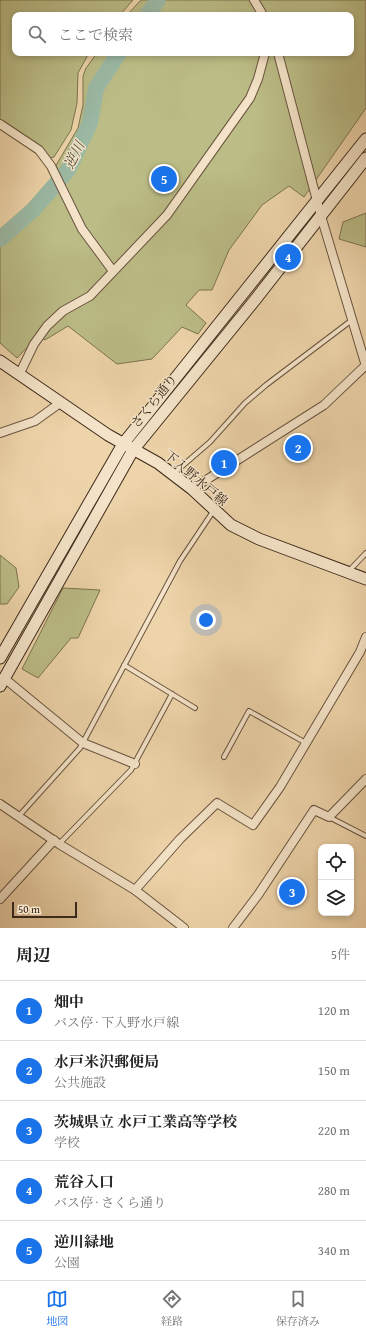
<!DOCTYPE html>
<html lang="ja">
<head>
<meta charset="utf-8">
<style>
	body { margin:0; font-family:"Gentium Book Plus","Noto Serif JP",serif; background:#f6f6f6; color:#222 }
	.controls { position:absolute; right:12px; bottom:12px; display:grid; overflow:hidden; border-radius:8px; box-shadow:0 2px 6px #0003 }
	.controls button { width:36px; height:36px; display:grid; place-items:center; padding:0; border:0; border-bottom:1px solid #e0e0e0; background:#fff; color:#222; font:20px sans-serif }
	.scale { position:absolute; left:12px; bottom:10px; width:65px; box-sizing:border-box; padding-left:4px; border:2px solid #3d2a1b; border-top:0; font-size:11px; line-height:14px; white-space:nowrap; color:#3d2a1b; -webkit-text-stroke:3px #f4e3c8; paint-order:stroke }
	.you { position:absolute; left:206px; top:620px; width:14px; height:14px; margin:-10px; border:3px solid #fff; border-radius:50%; background:#1a73e8; box-shadow:0 0 0 6px #1a73e833 }
	.badge { display:grid; place-items:center; width:26px; height:26px; border-radius:50%; background:#1a73e8; color:#fff; font-size:13px; font-weight:700 }
	.pin { position:absolute; translate:-50% -50%; border:2px solid #fff; box-shadow:0 1px 4px #0006 }
	.list { margin:0; padding:0; list-style:none }
	h2 { display:flex; justify-content:space-between; align-items:center; height:52px; margin:0; padding:0 16px; font-size:17px }
	h2 small { font-size:13px; font-weight:400; color:#767676 }
	.list li { display:grid; grid-template-columns:26px 1fr auto; gap:12px; align-items:center; box-sizing:border-box; height:60px; padding:0 16px; border-top:1px solid #e0e0e0 }
	.list b { display:block; font-size:15px; white-space:nowrap }
	.list p { margin:0; font-size:13px; white-space:nowrap; color:#767676 }
	.list em { font-size:13px; font-style:normal; color:#767676 }
	.icon { flex:none; width:22px; height:22px; fill:none; stroke:currentColor; stroke-width:2; stroke-linecap:round; stroke-linejoin:round }
	.map { position:relative; flex:none; width:366px; height:928px; overflow:hidden }
	.search { position:absolute; background:#fff; box-shadow:0 2px 6px #0003; left:12px; right:12px; top:12px; height:44px; display:flex; align-items:center; gap:10px; box-sizing:border-box; padding:0 14px; border-radius:8px; color:#767676; font-size:15px }
	.sheet { height:352px; background:#fff }
	nav { display:flex; justify-content:space-around; align-items:center; box-sizing:border-box; height:56px; border-top:1px solid #e0e0e0; background:#fff; font-size:11px; color:#767676 }
	nav a { display:grid; justify-items:center; gap:2px }
	nav .on { color:#1a73e8 }
	.map>svg:first-child { display:block }
</style>
</head>
<body>
<div class="map">
<svg width="366" height="928" viewBox="0 0 366 928">
	<rect width="100%" height="100%" fill="#eed4aa"/>
	<filter id="stains"><feTurbulence type="fractalNoise" baseFrequency=".005" numOctaves="4"/><feColorMatrix values="0 0 0 0 .2 0 0 0 0 .09 0 0 0 0 .02 0 0 0 .5 -.17"/></filter>
	<radialGradient id="worn" r=".72"><stop offset=".6" stop-color="#630" stop-opacity="0"/><stop offset="1" stop-color="#630" stop-opacity=".3"/></radialGradient>
	<g fill="#bbbc86" stroke="#7c7350">
		<polygon points="0,0 133,0 120,15 15,15 15,53 89,53 78,73 77,103 71,130 54,157 50,158 41,147 0,120"/>
		<polygon points="141,0 366,0 366,108 304,197 289,186 262,205 229,250 212,290 199,290 186,305 206,323 198,334 182,327 152,359 117,364 68,326 45,340 38,336 17,358 0,343 0,246 65,185 56,166 55,167 78,128 83,105 83,76 86,68 97,53 351,53 351,15 127,15"/>
		<polygon points="366,213 366,247 339,239 343,222"/>
		<polygon points="0,555 16,568 19,587 7,604 0,604"/>
		<polygon points="63,588 100,590 78,638 71,638 38,678 22,669"/>
	</g>
	<g fill="none" stroke-linecap="round" stroke-linejoin="round">
		<g stroke="#9bb9a4" stroke-width="16">
			<polyline points="147,15 158,0"/>
			<polyline points="0,239 33,210 68,170 90,123 96,88 119,53"/>
		</g>
	</g>
	<polygon fill="#c97b6d" stroke="#3d2a1b" points="293,434 311,454 303,461 288,446 291,443 287,439"/>
	<g fill="none" stroke-linecap="round" stroke-linejoin="round">
		<defs>
			<g id="lane">
				<polyline points="173,474 210,442 245,403 266,385 352,320"/>
				<polyline points="348,572 366,553"/>
				<polyline points="124,665 195,708"/>
				<polyline points="224,757 249,711 306,743"/>
				<polyline points="18,817 80,748 180,561 214,510"/>
				<polyline points="329,817 366,836"/>
				<polyline points="59,844 131,770 172,694"/>
			</g>
			<g id="street">
				<polyline points="254,0 263,15"/>
				<polyline points="278,53 321,216 366,366"/>
				<polyline points="0,124 39,150 51,166 82,229 113,271"/>
				<polyline points="19,375 34,344 47,326 63,311 90,296 167,215 250,98 258,79 265,53"/>
				<polyline points="0,433 35,421 60,403"/>
				<polyline points="192,489 324,405 366,365"/>
				<polyline points="4,678 83,743 135,764"/>
				<polyline points="0,804 59,844 135,890 184,928"/>
				<polyline points="135,890 180,839 217,803 253,825 280,787 360,652 366,637"/>
				<polyline points="0,899 54,840"/>
				<polyline points="233,928 258,895 314,810 329,817 366,779"/>
			</g>
			<g id="secondary">
				<polyline points="0,361 108,435 158,463 192,489 231,525 259,539 366,579"/>
				<polyline points="0,658 123,444 366,139"/>
				<polyline points="0,686 133,450 255,300 366,158"/>
			</g>
		</defs>
		<use href="#lane" stroke="#69543f" stroke-width="6"/>
		<use href="#street" stroke="#69543f" stroke-width="10"/>
		<use href="#secondary" stroke="#3d2a1b" stroke-width="13"/>
		<use href="#lane" stroke="#f4e3c8" stroke-width="4"/>
		<use href="#street" stroke="#f4e3c8" stroke-width="8"/>
		<use href="#secondary" stroke="#f4e3c8" stroke-width="11"/>
	</g>
	<g text-anchor="middle" dominant-baseline="central" stroke-width="3" stroke-linejoin="round" paint-order="stroke">
		<g font-size="13" fill="#3d2a1b" stroke="#f4e3c8">
			<text transform="translate(154 401) rotate(-51)">さくら通り</text>
			<text transform="translate(196 478) rotate(40)">下入野水戸線</text>
		</g>
		<g font-size="14" font-style="italic" fill="#544e3d" stroke="#f4e3c8">
			<text transform="translate(74 155) rotate(-63)">逆川</text>
		</g>
	</g>
	<rect width="100%" height="100%" filter="url(#stains)"/>
	<rect width="100%" height="100%" fill="url(#worn)"/>
</svg>
<div class="controls">
<button><svg class="icon" aria-label="locate" viewBox="0 0 24 24"><circle cx="12" cy="12" r="6"/><path d="M12 2v4M12 18v4M2 12h4M18 12h4"/></svg></button>
<button><svg class="icon" aria-label="layers" viewBox="0 0 24 24"><path d="M12 4l9 5-9 5-9-5zM3 14l9 5 9-5"/></svg></button>
</div>
<div class="scale">50 m</div>
<div class="you"></div>
<div class="pin badge" style="left:224px;top:463px">1</div>
<div class="pin badge" style="left:298px;top:448px">2</div>
<div class="pin badge" style="left:292px;top:892px">3</div>
<div class="pin badge" style="left:288px;top:257px">4</div>
<div class="pin badge" style="left:164px;top:179px">5</div>
<div class="search"><svg class="icon" aria-label="search" viewBox="0 0 24 24"><circle cx="10" cy="10" r="6"/><path d="M15 15l6 6"/></svg>ここで検索</div>
</div>
<section class="sheet">
<h2>周辺<small>5件</small></h2>
<ul class="list">
<li><span class="badge">1</span><div><b>畑中</b><p>バス停 · 下入野水戸線</p></div><em>120 m</em></li>
<li><span class="badge">2</span><div><b>水戸米沢郵便局</b><p>公共施設</p></div><em>150 m</em></li>
<li><span class="badge">3</span><div><b>茨城県立 水戸工業高等学校</b><p>学校</p></div><em>220 m</em></li>
<li><span class="badge">4</span><div><b>荒谷入口</b><p>バス停 · さくら通り</p></div><em>280 m</em></li>
<li><span class="badge">5</span><div><b>逆川緑地</b><p>公園</p></div><em>340 m</em></li>
</ul>
</section>
<nav>
<a class="on"><svg class="icon" aria-label="map" viewBox="0 0 24 24"><path d="M3 6l6-2 6 2 6-2v14l-6 2-6-2-6 2zM9 4v14M15 6v14"/></svg>地図</a>
<a><svg class="icon" aria-label="directions" viewBox="0 0 24 24"><path d="M12 3l9 9-9 9-9-9zM9 14v-3h6M13 9l2 2-2 2"/></svg>経路</a>
<a><svg class="icon" aria-label="saved" viewBox="0 0 24 24"><path d="M7 4h10v16l-5-4-5 4z"/></svg>保存済み</a>
</nav>
</body>
</html>
